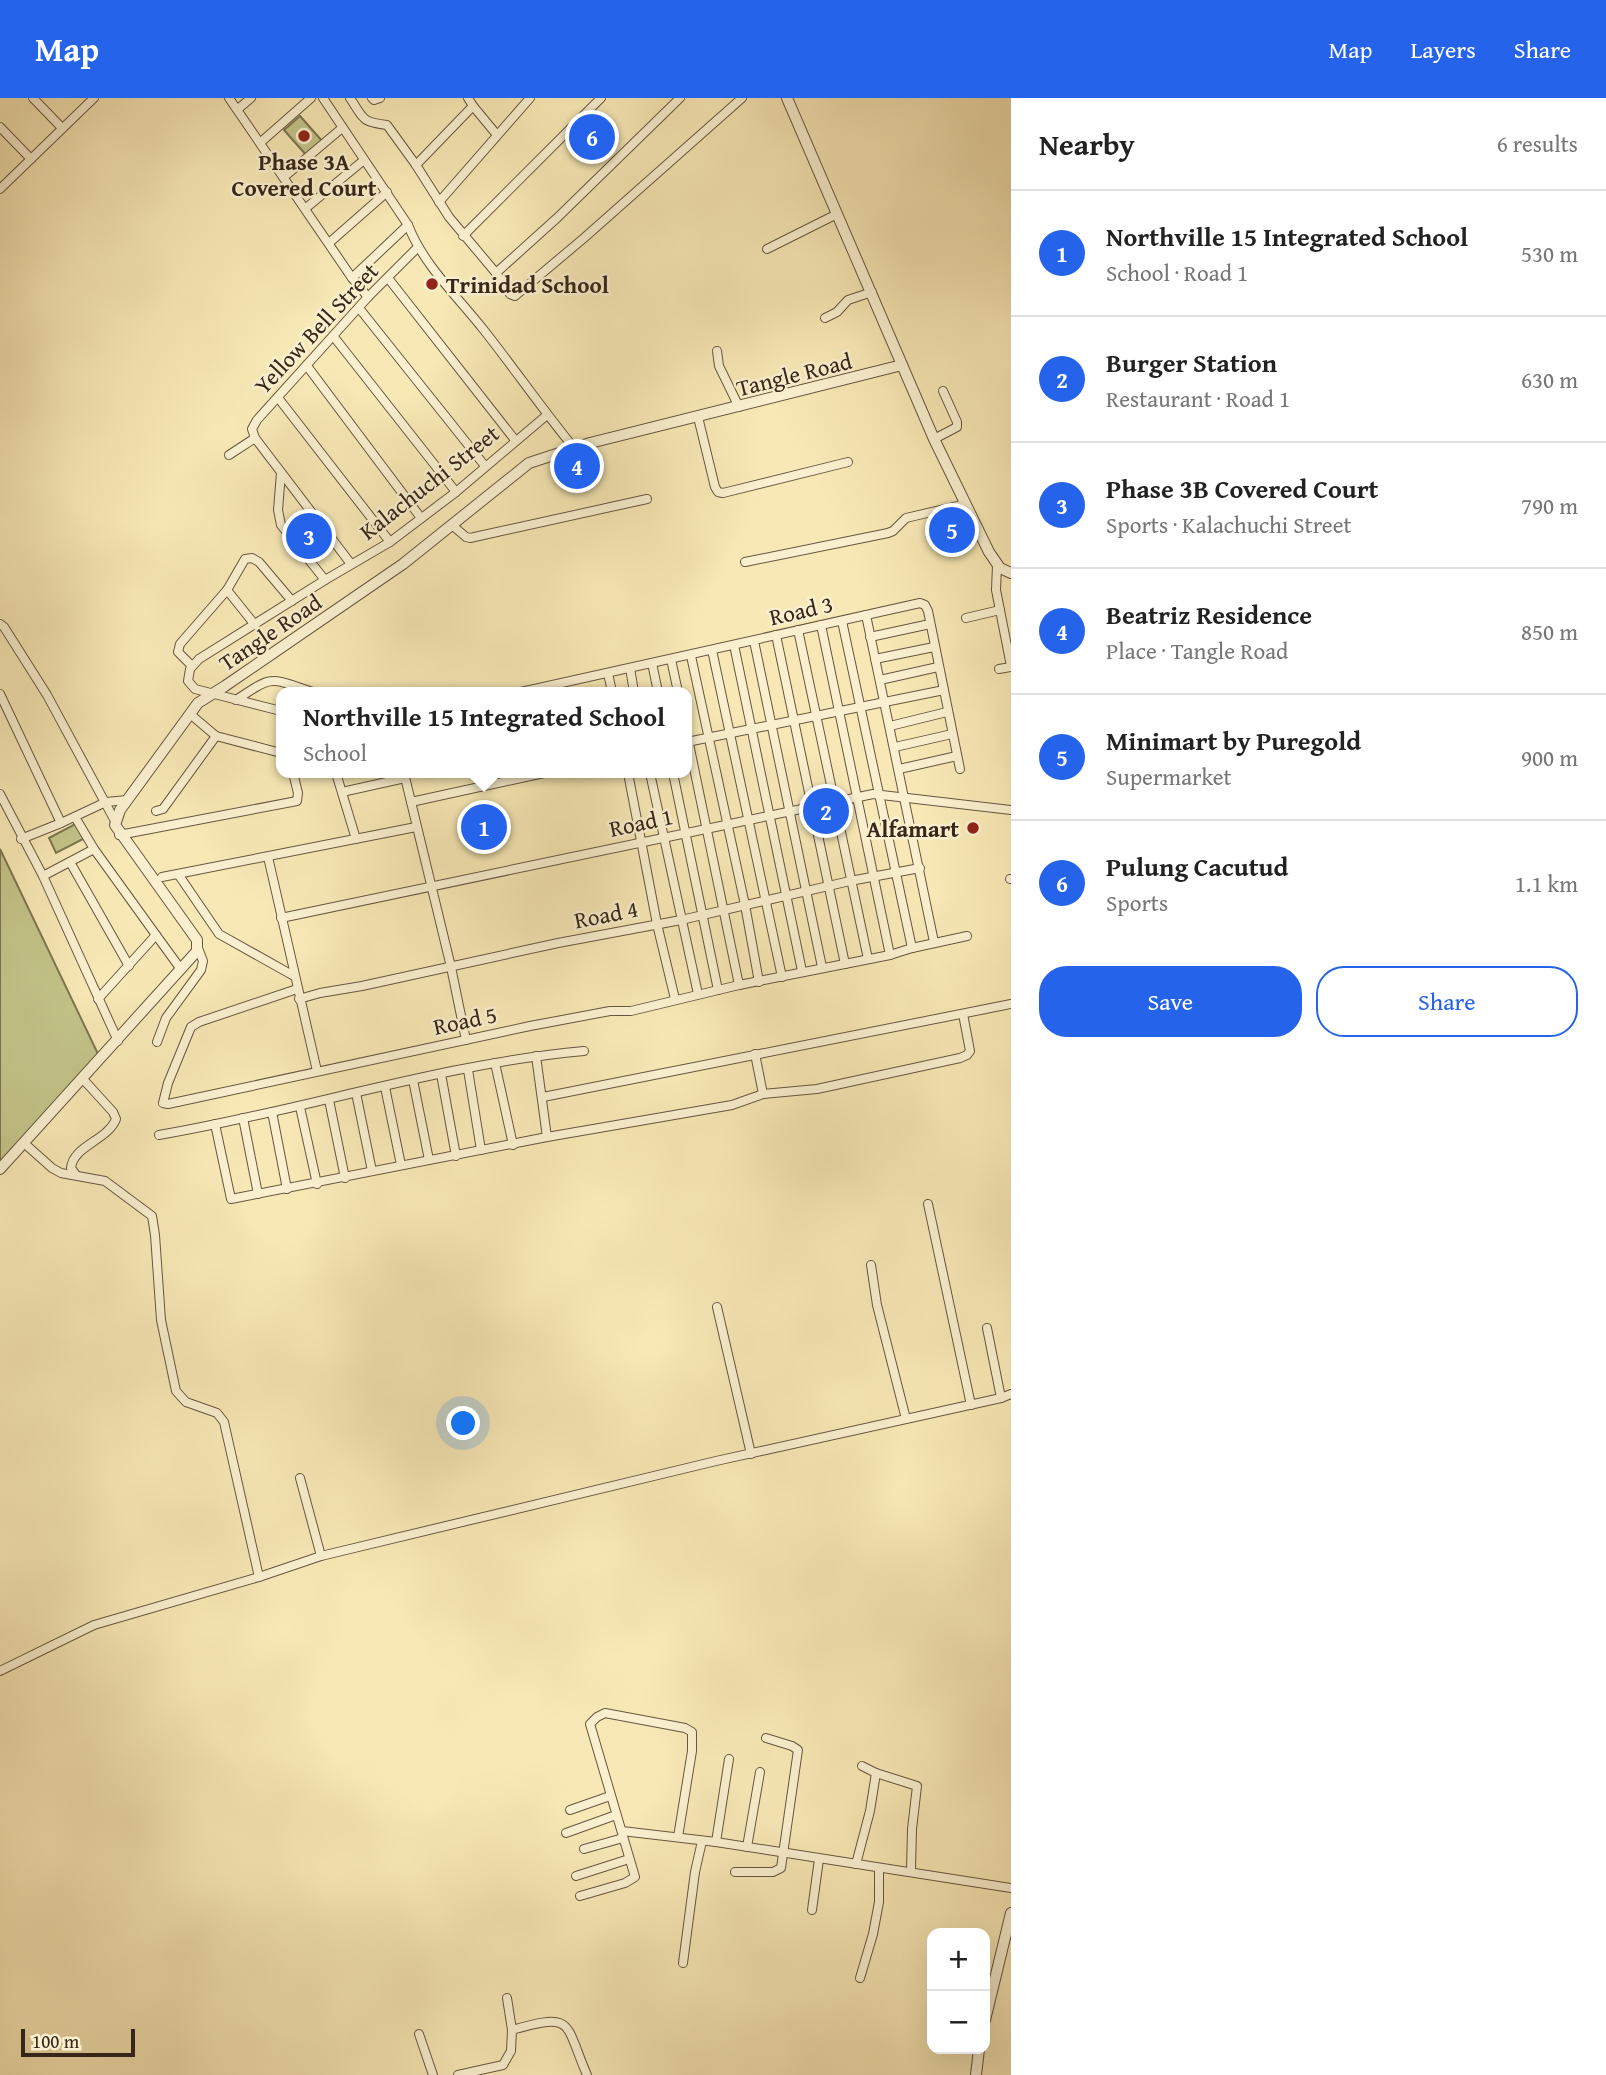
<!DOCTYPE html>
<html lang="en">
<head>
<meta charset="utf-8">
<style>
	body { margin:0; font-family:"Gentium Book Plus",serif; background:#f2f2f2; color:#222 }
	.controls { position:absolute; right:21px; bottom:21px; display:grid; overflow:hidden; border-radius:14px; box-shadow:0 7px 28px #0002 }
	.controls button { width:63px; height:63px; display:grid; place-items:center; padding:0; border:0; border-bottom:2px solid #e0e0e0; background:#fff; color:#222; font:35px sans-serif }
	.scale { position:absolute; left:21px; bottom:18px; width:114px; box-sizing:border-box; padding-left:7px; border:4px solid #372619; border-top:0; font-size:19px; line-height:24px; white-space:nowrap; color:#372619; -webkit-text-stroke:5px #faf0cf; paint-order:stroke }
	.you { position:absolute; left:464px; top:1326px; width:24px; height:24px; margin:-18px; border:5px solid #fff; border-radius:50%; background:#1a73e8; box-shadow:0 0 0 10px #1a73e833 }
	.badge { display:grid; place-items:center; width:46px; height:46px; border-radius:50%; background:#2563eb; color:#fff; font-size:23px; font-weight:700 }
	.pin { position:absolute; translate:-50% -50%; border:4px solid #fff; box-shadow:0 2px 7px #0006 }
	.popup { position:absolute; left:276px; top:589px; width:416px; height:91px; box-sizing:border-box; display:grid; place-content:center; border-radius:14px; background:#fff; filter:drop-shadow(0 2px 5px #0005); font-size:23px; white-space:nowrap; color:#767676 }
	.popup b { font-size:26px; color:#222 }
	.popup::after { content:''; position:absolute; left:50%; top:100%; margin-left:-14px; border:14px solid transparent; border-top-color:#fff }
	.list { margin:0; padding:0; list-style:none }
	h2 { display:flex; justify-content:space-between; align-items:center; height:91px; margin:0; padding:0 28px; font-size:30px }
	h2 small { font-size:23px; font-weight:400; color:#767676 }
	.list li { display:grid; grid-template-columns:46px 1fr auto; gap:21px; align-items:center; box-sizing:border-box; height:126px; padding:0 28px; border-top:2px solid #e0e0e0 }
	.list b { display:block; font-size:26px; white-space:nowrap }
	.list p { margin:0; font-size:23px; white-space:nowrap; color:#767676 }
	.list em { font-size:23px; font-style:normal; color:#767676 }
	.actions { display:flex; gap:14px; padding:21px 28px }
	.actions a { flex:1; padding:16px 0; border:2px solid #2563eb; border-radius:28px; text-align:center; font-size:24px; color:#2563eb }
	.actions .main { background:#2563eb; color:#fff }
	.map { position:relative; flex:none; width:1011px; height:1977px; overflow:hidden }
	header { display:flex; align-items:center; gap:42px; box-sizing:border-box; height:98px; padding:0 35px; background:#2563eb; color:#fff }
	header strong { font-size:33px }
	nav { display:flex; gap:38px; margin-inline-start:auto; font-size:24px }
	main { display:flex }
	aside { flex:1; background:#fff }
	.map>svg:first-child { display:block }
</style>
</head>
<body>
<header>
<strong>Map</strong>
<nav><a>Map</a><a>Layers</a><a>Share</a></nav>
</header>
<main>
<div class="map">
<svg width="1011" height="1977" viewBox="0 0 1011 1977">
	<rect width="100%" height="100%" fill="#f7e8b5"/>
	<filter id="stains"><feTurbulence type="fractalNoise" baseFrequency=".00286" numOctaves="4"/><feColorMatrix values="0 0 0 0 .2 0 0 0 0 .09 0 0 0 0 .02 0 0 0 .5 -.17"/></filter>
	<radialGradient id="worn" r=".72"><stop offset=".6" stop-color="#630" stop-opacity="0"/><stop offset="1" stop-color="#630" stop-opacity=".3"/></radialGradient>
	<g fill="#c3c489" stroke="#7d7551" stroke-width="2">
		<polygon points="300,18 323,44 307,58 284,32"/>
		<polygon points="597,19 613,38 588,60 571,40"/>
		<polygon points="307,419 327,443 312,456 291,432"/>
		<polygon points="77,725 85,740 56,755 49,740"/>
		<polygon points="0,751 99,958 0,1066"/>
	</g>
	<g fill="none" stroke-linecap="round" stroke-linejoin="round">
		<defs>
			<g id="minor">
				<polyline points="33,0 62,30"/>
				<polyline points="229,0 352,180 368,199"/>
				<path d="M323,0L408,127C423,166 456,197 483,231C514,270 542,311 574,350"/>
				<path d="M350,0C364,21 361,24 387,27L416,67L449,119L496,175L510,196L515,198L584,140L742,0"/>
				<polyline points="372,0 374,2 380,0"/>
				<polyline points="473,8 497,37"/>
				<polyline points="238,11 251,0"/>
				<polyline points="0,29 31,61"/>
				<polyline points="261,44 311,0"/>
				<polyline points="416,67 473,8 468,0"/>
				<polyline points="284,79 342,30"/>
				<polyline points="0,91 94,0"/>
				<polyline points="439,104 530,0"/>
				<polyline points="306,110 364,62"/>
				<polyline points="463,138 601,0"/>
				<polyline points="329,145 387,94"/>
				<polyline points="767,151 837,116"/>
				<polyline points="496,175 557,120 680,0"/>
				<polyline points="352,180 408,127"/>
				<polyline points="388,180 515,342"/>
				<polyline points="359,210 485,368"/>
				<polyline points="825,220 837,214 848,202 872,194"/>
				<polyline points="334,239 456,394"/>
				<polyline points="717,253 719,268 739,309"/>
				<polyline points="307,268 421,420"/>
				<polyline points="279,301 390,444"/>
				<polyline points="698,319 715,389 718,394 723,395 848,364"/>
				<polyline points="934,341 957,329 957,324 943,293"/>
				<polyline points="229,357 255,340"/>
				<polyline points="281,375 278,412 281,427 325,482"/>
				<polyline points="453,428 466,439 470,440 647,401"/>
				<polyline points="745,464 888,435 893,433 906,420 966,406"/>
				<polyline points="351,466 255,340 252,331 257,322 368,199 417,150"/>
				<polyline points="997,467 996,492 1011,568"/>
				<polyline points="227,492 255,527"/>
				<polyline points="866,517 934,844"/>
				<polyline points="966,520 1000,512"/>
				<polyline points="842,523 912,850"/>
				<polyline points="0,526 4,529 47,597 115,723"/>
				<polyline points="821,527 890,857"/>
				<polyline points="798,532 868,861"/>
				<polyline points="776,537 845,866"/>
				<polyline points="870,539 930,526"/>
				<polyline points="754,543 822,869"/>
				<polyline points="734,547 802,873"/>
				<polyline points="712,552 782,879"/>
				<polyline points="691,558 745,807 759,884"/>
				<polyline points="671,561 678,594"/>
				<polyline points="875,561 934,549"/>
				<polyline points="652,565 658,594"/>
				<polyline points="192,568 178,554 180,546 227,492 245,461 252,460 259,464 292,503"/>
				<polyline points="630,570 634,594"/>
				<polyline points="999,571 1011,569"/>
				<polyline points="608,575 612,594"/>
				<polyline points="880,582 938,569"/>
				<polyline points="521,594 920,505 925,507 928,513 960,671"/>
				<polyline points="0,596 61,725"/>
				<path d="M236,602C275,576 269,580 313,594"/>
				<polyline points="281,613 195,591 188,583 190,571 199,561 325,482 390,444 456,394 547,317"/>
				<polyline points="190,616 216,638 281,655"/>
				<polyline points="890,628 947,614"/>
				<polyline points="688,641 739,887"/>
				<polyline points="687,644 944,592"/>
				<polyline points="895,649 952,636"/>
				<polyline points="899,671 957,658"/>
				<polyline points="336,675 356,741"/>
				<polyline points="404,675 451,869 466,942"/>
				<polyline points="628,675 657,826 675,901"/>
				<polyline points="650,675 698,896"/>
				<polyline points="673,675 718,892"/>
				<polyline points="342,694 405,680"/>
				<polyline points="0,696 43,778 118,943"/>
				<polyline points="411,704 544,675"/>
				<polyline points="156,713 163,711 216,638"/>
				<polyline points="75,719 94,751 156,837 98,901"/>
				<polyline points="119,737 297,703 298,695 293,675"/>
				<polyline points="21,741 61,725 106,704 127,702"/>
				<polyline points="268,759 317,973"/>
				<polyline points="70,764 129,868"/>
				<polyline points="178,776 219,836 294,878"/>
				<polyline points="43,778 94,751"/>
				<polyline points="162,779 416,729"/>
				<polyline points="1010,781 1011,781"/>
				<polyline points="281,820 873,696 1011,712"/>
				<polyline points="156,837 180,870"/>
				<polyline points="297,891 199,924 191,929 168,985 163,1005 168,1006 530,928 610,913 631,913 739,887 890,857 912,850 967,838"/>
				<polyline points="299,901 320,895 362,888 558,845 681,822 850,783 920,770"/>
				<polyline points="157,944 166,920 201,872 203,863 198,850"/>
				<polyline points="755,956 763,996"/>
				<polyline points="536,958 547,1039"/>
				<polyline points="495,965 513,1047"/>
				<polyline points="468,972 481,1052"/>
				<polyline points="441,976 456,1058"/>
				<polyline points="413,982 429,1062"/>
				<polyline points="385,989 401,1067"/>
				<polyline points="356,995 372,1073"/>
				<polyline points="543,999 1011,906"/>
				<polyline points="329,1002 345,1080"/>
				<polyline points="300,1009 317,1086"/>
				<polyline points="272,1014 287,1091"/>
				<polyline points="243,1020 258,1096"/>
				<polyline points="215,1026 231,1101 547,1039 732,1007 763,996 817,991 960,960 967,957 970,953 963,916"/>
				<path d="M159,1037C301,1013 440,966 584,953"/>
				<polyline points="24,1045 52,1070 61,1075 105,1083 152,1118 155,1137 161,1222 176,1293 186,1304 217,1315 224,1324 259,1479"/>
				<path d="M76,1077L71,1070C73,1048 108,1042 116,1021L113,1014L82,980"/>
				<polyline points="928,1106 971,1307"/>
				<polyline points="871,1167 877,1207 906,1321"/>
				<polyline points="717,1209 751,1356"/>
				<polyline points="987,1230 1001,1300"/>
				<polyline points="300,1380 321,1458"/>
				<polyline points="0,1573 94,1527 259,1479 321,1458 716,1363 1001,1300 1011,1296"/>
				<polyline points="876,1675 917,1688 912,1731 911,1773"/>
				<polyline points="570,1712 610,1698"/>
				<polyline points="622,1733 716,1744 1011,1790"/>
				<polyline points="566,1735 616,1717"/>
				<polyline points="716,1744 729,1661"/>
				<polyline points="747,1749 760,1674"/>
				<polyline points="584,1751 623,1740"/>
				<polyline points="856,1766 870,1713 876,1675 862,1668"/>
				<polyline points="735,1774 773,1774 781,1770 798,1652 792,1648 766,1640"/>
				<polyline points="576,1778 629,1761"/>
				<polyline points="580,1798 625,1785 635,1779 590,1626 597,1619 605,1615 685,1630 692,1634 692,1653 678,1739"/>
				<polyline points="812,1812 819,1761"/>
				<polyline points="683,1865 695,1774 702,1743"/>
				<polyline points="860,1880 873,1836 879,1804 879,1770"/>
				<polyline points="507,1900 512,1932"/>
				<polyline points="419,1936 433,1977"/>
				<path d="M458,1977L503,1967L511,1953L512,1932C575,1914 564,1924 587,1977"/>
			</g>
			<g id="tertiary">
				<polyline points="787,0 934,341 989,454 1000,470 1011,475"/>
				<polyline points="0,1071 197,853 197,842 115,727 120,712 198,605 225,588 403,466 529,365 590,345 902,267"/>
				<polyline points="985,1922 1011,1815"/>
				<polyline points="976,1977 979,1951"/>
			</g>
		</defs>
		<use href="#minor" stroke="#675640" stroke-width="10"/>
		<use href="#tertiary" stroke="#675640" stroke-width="12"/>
		<use href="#minor" stroke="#faf0cf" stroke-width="8"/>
		<use href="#tertiary" stroke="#faf0cf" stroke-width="10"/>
	</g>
	<g fill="#8f2418" stroke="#faf0cf" stroke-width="2.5">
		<circle cx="304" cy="38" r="7"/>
		<circle cx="432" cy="186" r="7"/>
		<circle cx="973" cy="730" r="7"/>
	</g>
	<g text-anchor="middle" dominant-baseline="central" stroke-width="5" stroke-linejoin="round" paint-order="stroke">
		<g font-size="23" font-weight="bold" fill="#372619" stroke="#faf0cf">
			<text x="304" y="63">Phase 3A<tspan x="304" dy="26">Covered Court</tspan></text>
			<text x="446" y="186" text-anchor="start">Trinidad School</text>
			<text x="959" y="730" text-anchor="end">Alfamart</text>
		</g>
		<g font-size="23" fill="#372619" stroke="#faf0cf">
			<text transform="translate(316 230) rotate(-47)">Yellow Bell Street</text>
			<text transform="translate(794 276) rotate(-14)">Tangle Road</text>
			<text transform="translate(429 384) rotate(-38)">Kalachuchi Street</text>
			<text transform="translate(801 512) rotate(-13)">Road 3</text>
			<text transform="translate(270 534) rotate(-34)">Tangle Road</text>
			<text transform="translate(641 724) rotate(-12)">Road 1</text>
			<text transform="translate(606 816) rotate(-11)">Road 4</text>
			<text transform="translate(465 922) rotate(-12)">Road 5</text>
		</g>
	</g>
	<rect width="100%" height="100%" filter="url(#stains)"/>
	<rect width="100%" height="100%" fill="url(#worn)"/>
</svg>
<div class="controls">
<button>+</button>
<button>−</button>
</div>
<div class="scale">100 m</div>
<div class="you"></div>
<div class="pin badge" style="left:484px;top:729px">1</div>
<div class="popup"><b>Northville 15 Integrated School</b>School</div>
<div class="pin badge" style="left:826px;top:713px">2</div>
<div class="pin badge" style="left:309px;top:438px">3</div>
<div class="pin badge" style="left:577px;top:368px">4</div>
<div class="pin badge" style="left:952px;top:432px">5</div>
<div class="pin badge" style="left:592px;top:39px">6</div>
</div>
<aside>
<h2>Nearby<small>6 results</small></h2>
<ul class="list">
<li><span class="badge">1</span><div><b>Northville 15 Integrated School</b><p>School · Road 1</p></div><em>530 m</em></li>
<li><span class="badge">2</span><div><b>Burger Station</b><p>Restaurant · Road 1</p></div><em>630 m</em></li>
<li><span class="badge">3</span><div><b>Phase 3B Covered Court</b><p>Sports · Kalachuchi Street</p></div><em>790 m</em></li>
<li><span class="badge">4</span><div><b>Beatriz Residence</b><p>Place · Tangle Road</p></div><em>850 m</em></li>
<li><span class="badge">5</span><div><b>Minimart by Puregold</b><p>Supermarket</p></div><em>900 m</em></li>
<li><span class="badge">6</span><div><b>Pulung Cacutud</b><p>Sports</p></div><em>1.1 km</em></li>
</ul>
<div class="actions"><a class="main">Save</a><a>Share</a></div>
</aside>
</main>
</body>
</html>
